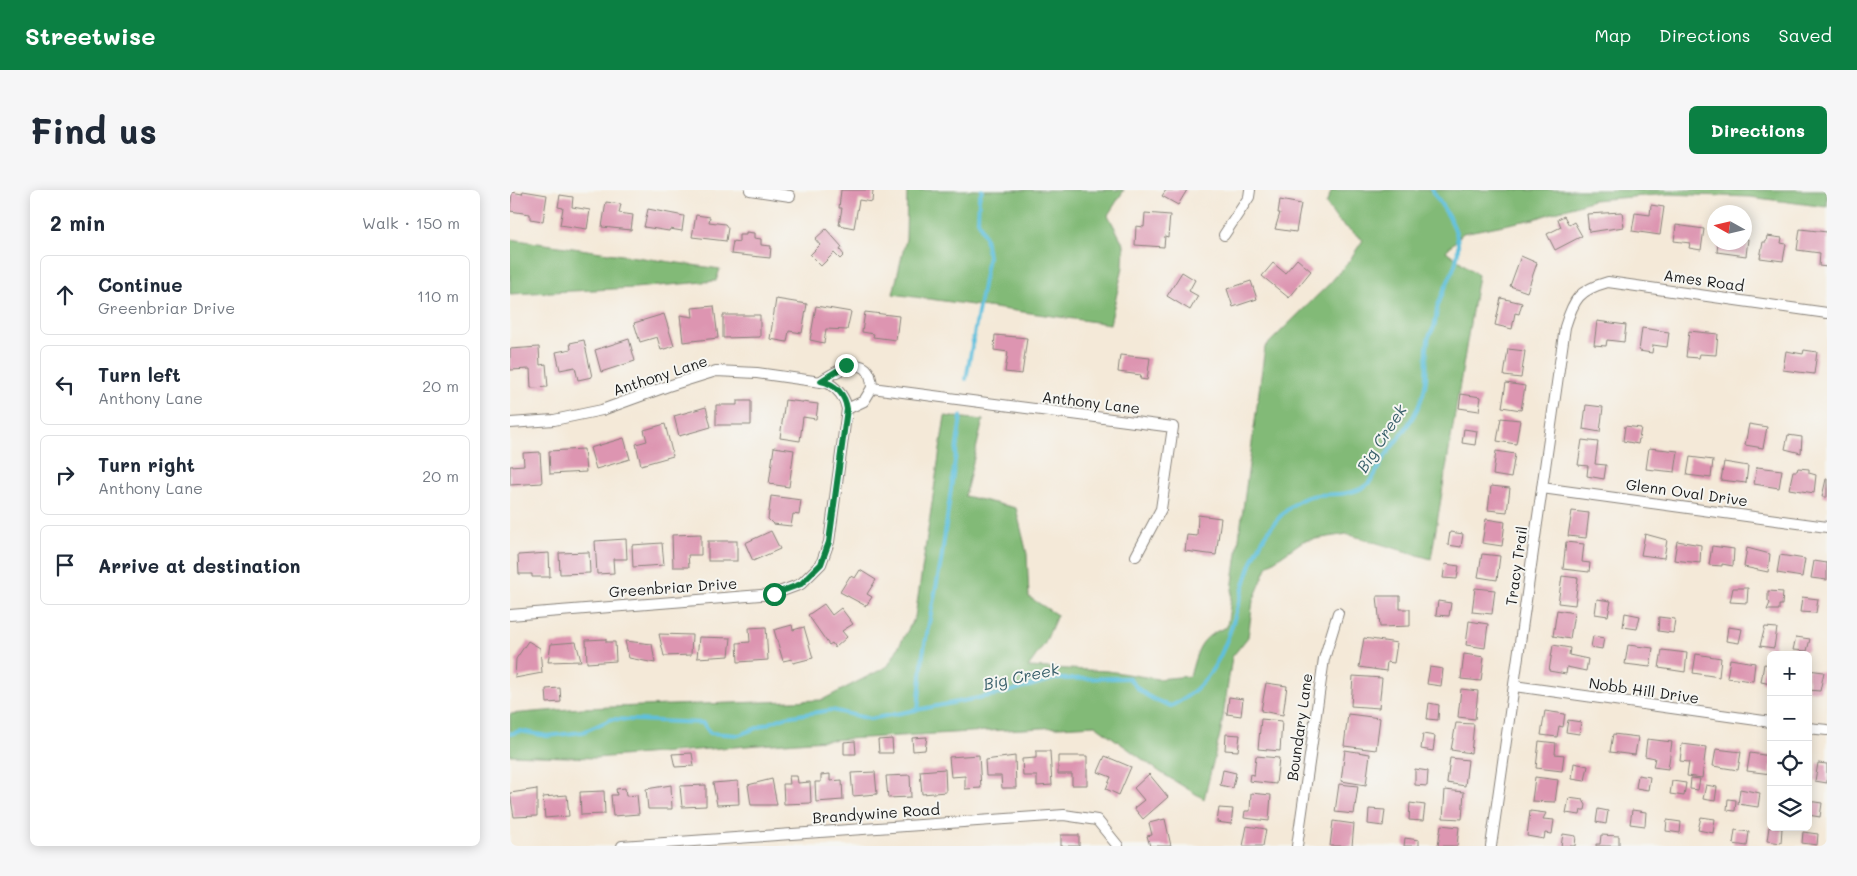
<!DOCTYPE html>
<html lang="en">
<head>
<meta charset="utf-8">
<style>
	body { margin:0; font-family:Mali,sans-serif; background:#f6f6f7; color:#1f2937 }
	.controls { position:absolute; right:15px; bottom:15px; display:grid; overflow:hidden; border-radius:8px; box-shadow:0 2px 12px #0003 }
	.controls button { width:45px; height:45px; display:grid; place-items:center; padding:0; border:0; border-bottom:1px solid #e0e1e3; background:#fff; color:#1f2937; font:25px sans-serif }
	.compass { position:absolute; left:1197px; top:15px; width:45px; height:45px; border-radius:50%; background:#fff; box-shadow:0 2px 12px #0003; rotate:278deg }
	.stop { position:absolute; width:15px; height:15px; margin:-11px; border:4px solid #0b8043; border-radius:50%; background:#fff }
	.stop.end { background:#0b8043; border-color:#fff; box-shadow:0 1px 5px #0008 }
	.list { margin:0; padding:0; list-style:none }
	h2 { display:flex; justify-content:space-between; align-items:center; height:65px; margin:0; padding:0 20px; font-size:21px }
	h2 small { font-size:16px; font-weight:400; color:#747a83 }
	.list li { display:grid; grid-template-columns:32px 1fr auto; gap:15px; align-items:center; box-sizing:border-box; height:80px; margin:0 10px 10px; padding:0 10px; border:1px solid #e0e1e3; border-radius:8px }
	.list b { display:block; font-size:19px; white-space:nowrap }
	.list p { margin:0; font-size:16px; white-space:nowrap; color:#747a83 }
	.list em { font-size:16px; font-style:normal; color:#747a83 }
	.icon { flex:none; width:28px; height:28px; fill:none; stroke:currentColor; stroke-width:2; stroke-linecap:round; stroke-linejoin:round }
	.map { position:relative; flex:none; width:1317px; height:656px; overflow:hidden; border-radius:8px }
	header { display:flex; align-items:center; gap:30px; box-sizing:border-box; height:70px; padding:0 25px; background:#0b8043; color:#fff }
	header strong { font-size:24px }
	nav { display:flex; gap:28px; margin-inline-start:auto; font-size:18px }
	.intro { display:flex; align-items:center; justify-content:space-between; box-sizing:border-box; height:120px; padding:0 30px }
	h1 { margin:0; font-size:35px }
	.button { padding:12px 22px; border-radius:8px; background:#0b8043; color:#fff; font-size:18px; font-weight:700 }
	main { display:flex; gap:30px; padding:0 30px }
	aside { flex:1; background:#fff; border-radius:8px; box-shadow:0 2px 12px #0003 }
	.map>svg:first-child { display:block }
</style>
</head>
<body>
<header>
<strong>Streetwise</strong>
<nav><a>Map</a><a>Directions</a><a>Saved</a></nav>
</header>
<div class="intro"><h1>Find us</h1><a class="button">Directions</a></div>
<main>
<aside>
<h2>2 min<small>Walk · 150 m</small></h2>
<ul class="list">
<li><svg class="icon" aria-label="ahead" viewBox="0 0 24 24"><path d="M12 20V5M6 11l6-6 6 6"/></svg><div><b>Continue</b><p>Greenbriar Drive</p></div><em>110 m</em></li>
<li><svg class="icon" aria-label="left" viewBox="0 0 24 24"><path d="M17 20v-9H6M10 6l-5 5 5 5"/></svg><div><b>Turn left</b><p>Anthony Lane</p></div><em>20 m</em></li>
<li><svg class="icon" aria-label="right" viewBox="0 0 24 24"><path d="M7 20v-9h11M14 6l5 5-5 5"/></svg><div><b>Turn right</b><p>Anthony Lane</p></div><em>20 m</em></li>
<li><svg class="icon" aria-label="arrive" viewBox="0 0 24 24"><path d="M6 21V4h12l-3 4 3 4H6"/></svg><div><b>Arrive at destination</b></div></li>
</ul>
</aside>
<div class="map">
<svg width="1317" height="656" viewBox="0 0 1317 656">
	<rect width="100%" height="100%" fill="#f6f6f2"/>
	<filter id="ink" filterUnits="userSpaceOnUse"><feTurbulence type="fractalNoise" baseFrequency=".02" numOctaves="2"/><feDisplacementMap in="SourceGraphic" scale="10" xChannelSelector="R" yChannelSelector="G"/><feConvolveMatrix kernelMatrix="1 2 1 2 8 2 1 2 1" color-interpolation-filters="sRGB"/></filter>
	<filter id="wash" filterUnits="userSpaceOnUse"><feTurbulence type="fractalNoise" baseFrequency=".0096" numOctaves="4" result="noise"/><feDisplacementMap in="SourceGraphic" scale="20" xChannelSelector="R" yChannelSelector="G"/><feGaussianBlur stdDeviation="1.12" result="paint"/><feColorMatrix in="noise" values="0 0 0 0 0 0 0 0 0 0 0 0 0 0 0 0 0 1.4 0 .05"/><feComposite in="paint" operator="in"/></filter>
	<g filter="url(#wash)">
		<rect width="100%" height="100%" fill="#f4e9d8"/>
		<g fill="#82ba77" stroke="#4f6b4a">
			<polygon points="397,0 614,0 598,25 614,55 613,77 600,134 383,104 396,49"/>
			<path d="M822,0H1317V17L1240,7L1159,4L1083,10L1024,29L953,43L936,61L968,85L921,369L837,344L793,351L758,375L743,411L738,447L722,467L711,540L694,609L650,582L585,535L300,551L85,568L0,565V524L72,518L312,510L378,476L405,427L435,226L473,230L455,306L506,318L517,364L519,407L547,425L535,453L518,477L598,481L648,489L680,486C688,459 689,447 717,437L755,157L821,92L839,71L853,50L828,31L816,14Z"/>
			<polygon points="0,49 210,79 206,91 124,98 0,104"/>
		</g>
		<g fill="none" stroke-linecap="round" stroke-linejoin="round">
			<g stroke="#5fc0dd" stroke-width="4">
				<polyline points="456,189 478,67 475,47 468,30 469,8 472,0"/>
				<polyline points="408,520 413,464 431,372 451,226"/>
				<path d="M0,544L10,541L37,546L73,542L102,529L193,533L200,543L229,545L275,527L322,520L360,529L494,503L544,489L619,488C630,504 643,510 661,516C730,483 720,401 755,346C767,328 785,307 807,305C821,304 840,305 852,298C864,292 867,278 874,268C889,246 910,224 915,196C918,181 915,166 918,151C918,146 922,142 924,137C926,131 926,125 927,119C933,95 953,73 947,47C944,31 930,14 922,0"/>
			</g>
		</g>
		<g id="blocks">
			<g fill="#dd95b1">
				<polygon points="331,0 363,0 362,12 349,10 344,38 329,35 332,18 329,18"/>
				<polygon points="656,0 677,0 668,15 652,6"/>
				<polygon points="13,1 37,5 33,31 20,29 20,24 0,21 2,2 12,4"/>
				<polygon points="50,5 63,7 62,17 80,20 77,39 50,35 53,18 48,17"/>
				<polygon points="770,10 791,14 786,42 765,39 770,23 768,23"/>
				<polygon points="96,12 111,14 109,23 123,25 121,40 92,37"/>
				<polygon points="1141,15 1154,17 1150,45 1122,41 1125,23 1140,25"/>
				<polygon points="138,19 174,26 172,41 160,39 159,41 134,37"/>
				<polygon points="1112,22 1114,37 1079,42 1077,24"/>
				<polygon points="635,23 660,25 658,47 655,46 654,57 625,55 626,36 634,37"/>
				<polygon points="186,25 200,27 199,32 215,34 218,38 216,51 182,47"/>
				<polygon points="1054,26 1059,35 1064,32 1072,46 1045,60 1037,44 1051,37 1048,29"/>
				<polygon points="1166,35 1194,39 1191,60 1179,58 1180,53 1164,51"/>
				<polygon points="316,39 332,57 330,60 334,65 330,69 324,63 311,76 300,65 310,55 305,49"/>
				<polygon points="1290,39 1317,42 1317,77 1309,76 1310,63 1287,60"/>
				<polygon points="236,42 244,43 244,48 251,49 251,55 261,56 260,68 221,64 223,51 229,52 229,45 236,45"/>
				<polygon points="1257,46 1272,48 1271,53 1276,54 1273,71 1250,68 1253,52 1256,52"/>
				<polygon points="1234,48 1238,49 1236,66 1207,62 1208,52 1234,52"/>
				<polygon points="1011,66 1027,73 1017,102 1000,96"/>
				<polygon points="787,69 801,81 779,108 752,86 763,73 775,83"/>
				<polygon points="672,82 685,90 679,101 688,106 680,120 657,106"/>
				<polygon points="741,91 747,109 723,117 717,99"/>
				<polygon points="991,108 1012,113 1009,124 1005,123 1002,139 985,135"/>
				<polygon points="266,109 297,114 292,143 279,141 277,152 260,149"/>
				<polygon points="204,116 208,148 173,152 170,125 183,127 182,118"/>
				<polygon points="306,116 341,122 337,140 316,139 314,153 300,150"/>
				<polygon points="355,122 389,126 386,150 363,147 364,144 352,142"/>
				<polygon points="154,124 164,156 151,160 147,147 130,152 124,133"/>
				<polygon points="213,125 250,125 250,147 213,148"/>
				<polygon points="1087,131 1116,135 1114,152 1097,150 1096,156 1084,155"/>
				<polygon points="1132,138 1159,142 1157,157 1143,155 1142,163 1129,161"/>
				<polygon points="1179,141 1208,144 1206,165 1190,164 1189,168 1176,167"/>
				<polygon points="485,145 517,148 512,184 495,182 498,162 484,160"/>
				<polygon points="119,149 125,171 91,182 85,160"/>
				<polygon points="74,150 82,187 68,190 65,177 50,180 46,162 61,159 60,153"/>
				<polygon points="29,157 30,175 36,174 38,197 21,198 20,179 0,180 0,159"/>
				<polygon points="998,159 1015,161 1011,188 994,186"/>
				<polygon points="1294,160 1307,162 1304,184 1273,180 1276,161 1293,164"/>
				<polygon points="610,165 640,168 637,190 630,189 631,185 608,182"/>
				<polygon points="996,193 1015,196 1011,220 992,217"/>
				<polygon points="951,204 971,207 969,221 949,218"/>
				<polygon points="275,210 308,214 306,229 293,227 290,251 270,248"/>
				<polygon points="227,211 241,211 241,235 206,235 206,215 227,215"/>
				<polygon points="1076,215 1093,217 1090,242 1073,239"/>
				<polygon points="196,217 201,237 169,246 164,226"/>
				<polygon points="991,228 1010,230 1006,254 987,251"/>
				<polygon points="155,234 163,266 131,275 126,254 137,251 134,240"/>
				<polygon points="1239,234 1257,237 1253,258 1235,255"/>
				<polygon points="1115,236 1131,238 1128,254 1113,251"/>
				<polygon points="954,239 967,241 965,255 952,253"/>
				<polygon points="1278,245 1292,247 1291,263 1275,259"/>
				<polygon points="114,248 120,269 86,279 80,258"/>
				<polygon points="1072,250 1088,252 1085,274 1096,275 1094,289 1077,286 1078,276 1068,275"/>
				<polygon points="264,257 284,260 279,297 259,294"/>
				<polygon points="1139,258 1168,261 1165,282 1136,279"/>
				<polygon points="74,259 76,282 40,284 39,261"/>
				<polygon points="986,261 1005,264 1001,288 983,285"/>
				<polygon points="30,262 32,293 0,295 0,276 14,275 13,263"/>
				<polygon points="1180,267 1203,270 1201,288 1177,285"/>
				<polygon points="1214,272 1238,276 1236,293 1211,290"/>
				<polygon points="1247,277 1272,280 1269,298 1244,294"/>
				<polygon points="1288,278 1299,279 1299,283 1306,285 1304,303 1279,299 1283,281 1287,281"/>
				<polygon points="1316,289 1317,289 1317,307 1312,307"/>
				<polygon points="981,296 1000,298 997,322 978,320"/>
				<polygon points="261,306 291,310 289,325 283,324 281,336 263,334 258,329"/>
				<polygon points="1062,321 1079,323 1076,348 1058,346"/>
				<polygon points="688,325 711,328 706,365 675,361 677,345 687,346"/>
				<polygon points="976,329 995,332 992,356 972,353"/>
				<polygon points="261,341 270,359 243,371 235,353"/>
				<polygon points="940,342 953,344 951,357 938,355"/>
				<polygon points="191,344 191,365 178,365 179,377 163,377 162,345"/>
				<polygon points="1135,344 1157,350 1154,368 1131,365"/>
				<polygon points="116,349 117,369 103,369 104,383 87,384 85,351"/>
				<rect x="198" y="351" width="29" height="20"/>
				<polygon points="1167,351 1191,355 1190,373 1164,370"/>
				<polygon points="1056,352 1074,354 1072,372 1080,373 1079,382 1053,379"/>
				<polygon points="152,353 154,375 123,377 122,355"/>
				<polygon points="1202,356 1224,359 1223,376 1212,374 1212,376 1199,375"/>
				<polygon points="1237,358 1260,364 1258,382 1234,377"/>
				<polygon points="79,362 80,383 50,384 49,363"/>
				<polygon points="39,363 40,387 22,387 22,384 9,384 8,365"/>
				<polygon points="972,364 990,366 987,390 968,387"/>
				<polygon points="1270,365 1295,369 1292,387 1267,383"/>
				<polygon points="1304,371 1317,373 1317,390 1301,388"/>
				<polygon points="935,374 949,376 947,389 933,388"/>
				<polygon points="350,380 366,390 357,404 362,407 356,416 330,402 340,386 345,388"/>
				<polygon points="1052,386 1068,388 1065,415 1048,413"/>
				<polygon points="965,398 985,400 982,424 962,422"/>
				<polygon points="1223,398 1238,398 1237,413 1220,412"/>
				<polygon points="1258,401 1273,402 1272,415 1269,415 1269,420 1257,420 1260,413 1258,411"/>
				<polygon points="867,406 890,406 890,419 900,419 900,436 870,437"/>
				<polygon points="1292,407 1308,409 1306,423 1290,422"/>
				<polygon points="1087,409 1101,411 1098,426 1085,424"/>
				<polygon points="928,411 941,413 939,426 926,425"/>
				<polygon points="314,414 322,425 331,418 343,434 332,441 337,447 325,458 322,453 319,455 298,425"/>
				<polygon points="1047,420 1064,423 1060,449 1043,446"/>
				<polygon points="1115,423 1130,426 1127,439 1113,437"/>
				<polygon points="1149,427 1165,429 1163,443 1148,441"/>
				<polygon points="959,431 978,434 975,458 956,455"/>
				<polygon points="282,435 283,440 294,437 303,468 283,473 282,469 273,471 264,440"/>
				<polygon points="256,437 258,470 228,472 227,453 240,452 239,438"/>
				<polygon points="1218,437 1232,439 1229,453 1216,451"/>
				<polygon points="1255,437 1267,438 1264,458 1250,456"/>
				<polygon points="149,444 182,445 181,465 154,466"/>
				<polygon points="1083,446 1094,448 1092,459 1081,457"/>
				<polygon points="189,447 221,448 219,466 187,468"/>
				<polygon points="1286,447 1300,449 1297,461 1283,460"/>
				<polygon points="854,448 887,453 884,473 877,472 876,481 849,477"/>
				<polygon points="96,449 96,452 105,452 106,471 77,473 76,450"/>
				<polygon points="18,451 30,458 32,483 5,488 6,469"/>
				<polygon points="115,451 142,454 145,473 119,468"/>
				<polygon points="66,452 71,471 38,472 41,454"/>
				<polygon points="1043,455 1060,458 1059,465 1078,469 1076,481 1057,477 1056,484 1039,481"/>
				<polygon points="1118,455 1143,458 1140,477 1115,474"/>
				<polygon points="1152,460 1177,463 1175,482 1149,478"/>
				<polygon points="954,464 974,467 971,491 951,489"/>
				<polygon points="1186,464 1211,468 1209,487 1183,483"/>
				<polygon points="1220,469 1245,473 1243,491 1217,488"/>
				<polygon points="1254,474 1261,475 1261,494 1251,492"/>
				<polygon points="920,477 933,479 931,496 917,494"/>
				<polygon points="1298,480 1314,482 1310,501 1298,500"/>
				<polygon points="843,486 872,488 869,518 841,516"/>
				<polygon points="756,493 777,496 773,525 751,521"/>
				<polygon points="50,498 51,512 37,513 36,499"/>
				<polygon points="951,499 968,501 965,529 948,527"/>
				<polygon points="719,507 733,509 731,526 717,524"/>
				<polygon points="919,513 929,515 928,530 917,529"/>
				<polygon points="1035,521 1055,524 1053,537 1049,536 1047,547 1031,545"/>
				<polygon points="838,524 870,528 866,560 834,556"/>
				<polygon points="751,529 772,531 770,561 748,559"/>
				<polygon points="1058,530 1071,532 1069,544 1056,542"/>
				<polygon points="946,533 964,534 961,563 941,560"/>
				<polygon points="716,544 730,545 728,561 715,560"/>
				<polygon points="913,544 925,546 923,561 911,559"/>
				<polygon points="1103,544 1128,547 1125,565 1100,562"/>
				<polygon points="417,547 415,560 403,561 402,548"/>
				<polygon points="382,549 383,563 369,563 368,550"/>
				<polygon points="1137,549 1162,552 1158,579 1143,577 1145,568 1135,566"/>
				<polygon points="345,551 346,564 334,564 334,552"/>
				<polygon points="1029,551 1046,553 1045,564 1054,565 1052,581 1026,578"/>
				<polygon points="1172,554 1196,557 1192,588 1177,586 1179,572 1170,571"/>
				<polygon points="1206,559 1231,562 1228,580 1203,576"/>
				<polygon points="835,560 860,564 856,595 831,591"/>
				<polygon points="526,561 540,561 542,595 527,596 527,586 513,586 512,569 526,568"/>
				<polygon points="182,563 184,576 165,577 162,564"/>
				<polygon points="1240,563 1261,566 1261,584 1237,581"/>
				<polygon points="469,565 471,598 455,599 455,586 441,587 439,567"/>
				<polygon points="505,566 506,598 492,598 491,586 476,586 475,570"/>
				<polygon points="548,566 577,566 577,595 562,595 562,584 548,584"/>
				<polygon points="595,566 621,577 609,605 596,599 601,587 588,582"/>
				<polygon points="746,566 769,568 766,594 739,591 740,584 744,585"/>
				<polygon points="940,568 958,570 955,596 937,593"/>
				<polygon points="1064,573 1078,576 1075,591 1062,589"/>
				<polygon points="1308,573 1317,574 1317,593 1305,591"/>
				<polygon points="435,579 436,602 412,604 410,581"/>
				<polygon points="905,579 918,581 917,596 905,595"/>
				<polygon points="713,580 726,583 723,598 710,595"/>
				<polygon points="365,582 367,604 343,606 341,583"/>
				<polygon points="320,584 320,591 332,590 333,610 306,612 305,592 311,592 311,585"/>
				<polygon points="639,584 658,607 633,629 624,618 634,610 624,598"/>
				<polygon points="400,585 401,607 378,608 376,586"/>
				<polygon points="1128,585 1140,587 1138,600 1126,598"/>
				<polygon points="279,586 287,586 288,593 300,592 301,613 274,614 273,594 280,594"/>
				<polygon points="1025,587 1048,590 1045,612 1022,611"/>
				<polygon points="1181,588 1190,589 1188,600 1180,599"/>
				<polygon points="262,589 267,615 241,615 238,595"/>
				<polygon points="228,591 229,614 207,615 203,593"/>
				<polygon points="1162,591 1176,593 1174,606 1160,604"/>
				<polygon points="829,594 848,596 844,624 825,622"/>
				<polygon points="161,595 162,619 138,619 136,599"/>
				<polygon points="196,595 196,616 172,617 170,596"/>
				<polygon points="1196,595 1207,597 1205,611 1193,609"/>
				<polygon points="115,598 116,606 127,605 129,624 103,626 101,605 107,605 106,599"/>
				<polygon points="27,599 27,626 4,627 0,603"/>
				<polygon points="1230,599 1250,603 1248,617 1228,614"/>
				<polygon points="935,600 954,602 952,629 933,628"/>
				<polygon points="94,601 95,624 71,625 70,602"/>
				<polygon points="741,603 761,605 759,631 734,628 735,621 740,621"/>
				<polygon points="57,605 59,626 35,628 33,607"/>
				<polygon points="1059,608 1073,610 1076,615 1075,620 1071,620 1070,625 1056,623"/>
				<polygon points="1218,609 1226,610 1225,621 1217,620"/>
				<polygon points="1298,611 1312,613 1310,627 1298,625"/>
				<polygon points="900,613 915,615 913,631 899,630"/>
				<polygon points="709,618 723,619 721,634 707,632"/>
				<polygon points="859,619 875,620 873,636 858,634"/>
				<polygon points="1088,619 1098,621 1096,634 1086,632"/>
				<polygon points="1122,620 1136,622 1135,636 1120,634"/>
				<polygon points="1020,621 1036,623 1033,629 1044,630 1042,644 1035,643 1034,649 1017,646"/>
				<polygon points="1191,627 1205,629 1203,643 1188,640"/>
				<polygon points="655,629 661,656 640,656 637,646 642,645 639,633"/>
				<polygon points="1157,630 1171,632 1170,643 1156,641"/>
				<polygon points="823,631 844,634 842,656 820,656"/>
				<polygon points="931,635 949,637 947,656 928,656"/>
				<polygon points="737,636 756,639 753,656 733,656"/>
				<polygon points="1259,637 1272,638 1271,653 1257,651"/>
				<polygon points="1225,640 1239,642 1237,656 1223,654"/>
				<polygon points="1293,642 1308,644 1307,655 1292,653"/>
				<polygon points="1053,644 1066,646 1065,656 1051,656"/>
				<rect x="551" y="645" width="18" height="11"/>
				<polygon points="1091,645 1109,646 1109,656 1086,656 1086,654 1090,654"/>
				<polygon points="895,648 909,650 909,656 894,656"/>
			</g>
		</g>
	</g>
	<g filter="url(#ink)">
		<use href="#blocks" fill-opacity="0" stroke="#88827a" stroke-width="1"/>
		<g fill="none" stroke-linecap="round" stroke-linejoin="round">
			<defs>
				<g id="street">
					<polyline points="240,0 280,6"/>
					<polyline points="714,45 739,7 740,0"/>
					<path d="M311,191C328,180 361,159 362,198L663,237L651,319L626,366"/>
					<polyline points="337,219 354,211 362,198"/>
					<path d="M0,233L44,230L92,220L158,196L206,181L247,183L318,193C328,199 335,207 337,219L319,352L311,374L291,394L264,404L0,425"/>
					<polyline points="1032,298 1317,337"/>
					<polyline points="1004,496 1261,532"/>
					<polyline points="1298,538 1317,540"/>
					<polyline points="112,656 554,625 587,630 608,656"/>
					<polyline points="787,656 814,469 828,423"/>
					<path d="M981,656L1055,137C1064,108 1069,100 1098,92L1317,123"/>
				</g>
			</defs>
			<use href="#street" stroke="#88827a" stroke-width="12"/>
			<use href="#street" stroke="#fff" stroke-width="10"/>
		</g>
	</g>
	<g fill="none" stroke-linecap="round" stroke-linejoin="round" filter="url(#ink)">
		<path stroke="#0b8043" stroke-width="6" d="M264,404L291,394L311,374L319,352L337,219C335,204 325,194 311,191L336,175"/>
	</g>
	<g text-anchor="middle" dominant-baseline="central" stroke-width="4" stroke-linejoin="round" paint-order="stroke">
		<g font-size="15" fill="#1c1c1c" stroke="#f6f6f2">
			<text transform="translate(1194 90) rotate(8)">Ames Road</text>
			<text transform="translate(150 185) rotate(-18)">Anthony Lane</text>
			<text transform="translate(581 212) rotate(7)">Anthony Lane</text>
			<text transform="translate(1177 302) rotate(8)">Glenn Oval Drive</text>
			<text transform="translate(1006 376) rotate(-82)">Tracy Trail</text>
			<text transform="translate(163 397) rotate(-4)">Greenbriar Drive</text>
			<text transform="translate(1134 500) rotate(8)">Nobb Hill Drive</text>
			<text transform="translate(789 537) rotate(-82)">Boundary Lane</text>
			<text transform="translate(366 623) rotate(-4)">Brandywine Road</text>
		</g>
		<g font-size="16" font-style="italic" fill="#375e69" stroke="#f6f6f2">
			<text transform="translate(871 248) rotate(-57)">Big Creek</text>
			<text transform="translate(511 486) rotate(-12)">Big Creek</text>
		</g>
	</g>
</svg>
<div class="controls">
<button>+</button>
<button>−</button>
<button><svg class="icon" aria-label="locate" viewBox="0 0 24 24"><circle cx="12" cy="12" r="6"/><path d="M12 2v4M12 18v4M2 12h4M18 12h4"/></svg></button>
<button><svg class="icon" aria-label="layers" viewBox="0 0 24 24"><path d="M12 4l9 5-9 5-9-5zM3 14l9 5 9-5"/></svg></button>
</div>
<svg class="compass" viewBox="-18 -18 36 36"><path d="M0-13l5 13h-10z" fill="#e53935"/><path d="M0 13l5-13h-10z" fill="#747a83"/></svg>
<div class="stop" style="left:264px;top:404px"></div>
<div class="stop end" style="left:336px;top:175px"></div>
</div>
</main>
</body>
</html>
